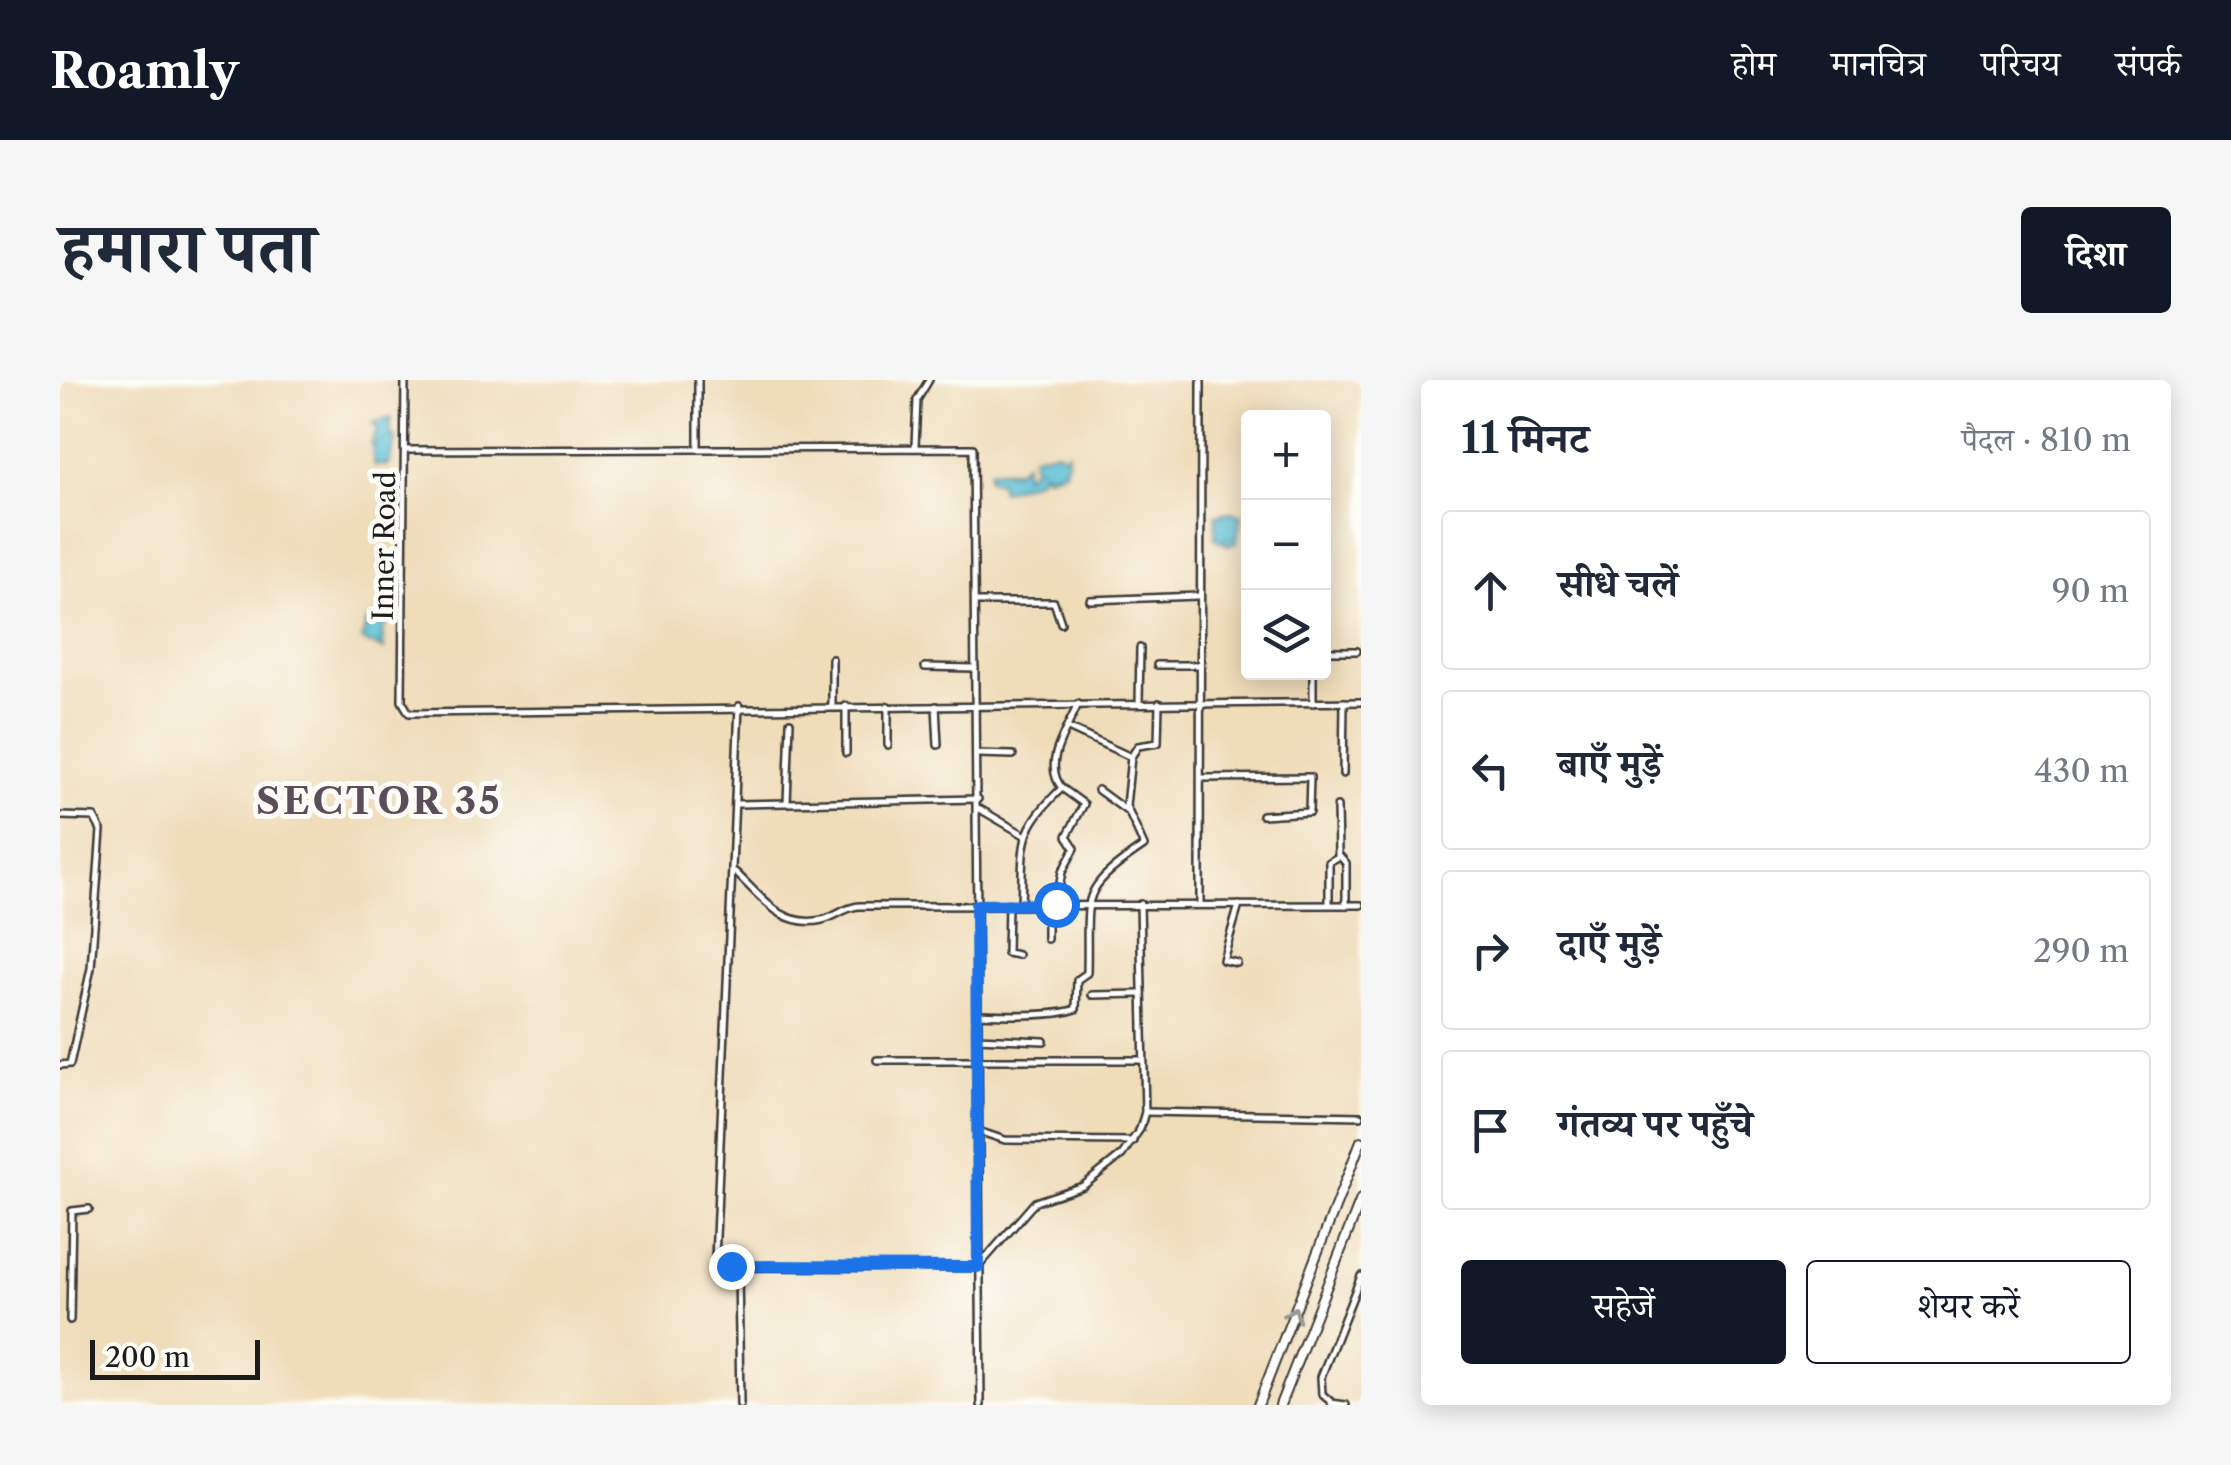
<!DOCTYPE html>
<html lang="hi">
<head>
<meta charset="utf-8">
<style>
	body { margin:0; font-family:"Libre Caslon Text","Noto Serif Devanagari",serif; background:#f6f6f7; color:#1f2937 }
	.controls { position:absolute; right:30px; top:30px; display:grid; overflow:hidden; border-radius:10px; box-shadow:0 5px 25px #0003 }
	.controls button { width:90px; height:90px; display:grid; place-items:center; padding:0; border:0; border-bottom:2px solid #e0e1e3; background:#fff; color:#1f2937; font:50px sans-serif }
	.scale { position:absolute; left:30px; bottom:25px; width:170px; box-sizing:border-box; padding-left:10px; border:5px solid #1c1c1c; border-top:0; font-size:28px; line-height:35px; white-space:nowrap; color:#1c1c1c; -webkit-text-stroke:8px #fdfcf7; paint-order:stroke }
	.stop { position:absolute; width:30px; height:30px; margin:-22px; border:8px solid #1a73e8; border-radius:50%; background:#fff }
	.stop.end { background:#1a73e8; border-color:#fff; box-shadow:0 2px 10px #0008 }
	.list { margin:0; padding:0; list-style:none }
	h2 { display:flex; justify-content:space-between; align-items:center; height:130px; margin:0; padding:0 40px; font-size:42px }
	h2 small { font-size:32px; font-weight:400; color:#747a83 }
	.list li { display:grid; grid-template-columns:65px 1fr auto; gap:30px; align-items:center; box-sizing:border-box; height:160px; margin:0 20px 20px; padding:0 20px; border:2px solid #e0e1e3; border-radius:10px }
	.list b { display:block; font-size:38px; white-space:nowrap }
	.list em { font-size:32px; font-style:normal; color:#747a83 }
	.actions { display:flex; gap:20px; padding:30px 40px }
	.actions a { flex:1; padding:22px 0; border:2px solid #111827; border-radius:10px; text-align:center; font-size:35px; color:#111827 }
	.actions .main { background:#111827; color:#fff }
	.icon { flex:none; width:55px; height:55px; fill:none; stroke:currentColor; stroke-width:2; stroke-linecap:round; stroke-linejoin:round }
	.map { position:relative; flex:none; width:1301px; height:1025px; overflow:hidden; border-radius:10px }
	header { display:flex; align-items:center; gap:60px; box-sizing:border-box; height:140px; padding:0 50px; background:#111827; color:#fff }
	header strong { font-size:48px }
	nav { display:flex; gap:55px; margin-inline-start:auto; font-size:35px }
	.intro { display:flex; align-items:center; justify-content:space-between; box-sizing:border-box; height:240px; padding:0 60px }
	h1 { margin:0; font-size:70px }
	.button { padding:25px 45px; border-radius:10px; background:#111827; color:#fff; font-size:35px; font-weight:700 }
	main { display:flex; gap:60px; padding:0 60px }
	aside { flex:1; background:#fff; border-radius:10px; box-shadow:0 5px 25px #0003 }
	.map>svg:first-child { display:block }
</style>
</head>
<body>
<header>
<strong>Roamly</strong>
<nav><a>होम</a><a>मानचित्र</a><a>परिचय</a><a>संपर्क</a></nav>
</header>
<div class="intro"><h1>हमारा पता</h1><a class="button">दिशा</a></div>
<main>
<div class="map">
<svg width="1301" height="1025" viewBox="0 0 1301 1025">
	<defs>
		<pattern id="water-waves" width="16" height="10" patternUnits="userSpaceOnUse" patternTransform="scale(2.5)"><rect width="16" height="10" fill="#57bed5"/><path d="M0 5q4-4 8 0t8 0" fill="none" stroke="#479aac"/></pattern>
	</defs>
	<rect width="100%" height="100%" fill="#fdfcf7"/>
	<filter id="ink" filterUnits="userSpaceOnUse"><feTurbulence type="fractalNoise" baseFrequency=".01" numOctaves="2"/><feDisplacementMap in="SourceGraphic" scale="20" xChannelSelector="R" yChannelSelector="G"/><feConvolveMatrix kernelMatrix="1 2 1 2 8 2 1 2 1" color-interpolation-filters="sRGB"/></filter>
	<filter id="wash" filterUnits="userSpaceOnUse"><feTurbulence type="fractalNoise" baseFrequency=".0048" numOctaves="4" result="noise"/><feDisplacementMap in="SourceGraphic" scale="40" xChannelSelector="R" yChannelSelector="G"/><feGaussianBlur stdDeviation="2.25" result="paint"/><feColorMatrix in="noise" values="0 0 0 0 0 0 0 0 0 0 0 0 0 0 0 0 0 1.4 0 .05"/><feComposite in="paint" operator="in"/></filter>
	<g filter="url(#wash)">
		<rect width="100%" height="100%" fill="#efdcb9"/>
		<g fill="url(#water-waves)" stroke="#3a6d78" stroke-width="2.5">
			<polygon points="331,38 330,55 336,58 328,85 314,86 312,62 318,48 313,43"/>
			<polygon points="997,71 1002,75 1008,72 1005,91 986,96 982,92 977,100 941,111 939,102 928,99 929,90 956,90 965,83 964,95 974,89 972,75"/>
			<polygon points="1169,132 1181,134 1177,163 1168,165 1155,158 1156,135"/>
			<polygon points="316,233 328,238 322,253 324,270 302,260 306,243"/>
		</g>
	</g>
	<g filter="url(#ink)">
		<g fill="none" stroke-linecap="round" stroke-linejoin="round">
			<defs>
				<g id="street">
					<polyline points="345,0 342,321 349,333 1301,322"/>
					<polyline points="638,0 638,67"/>
					<polyline points="855,66 857,20 869,0"/>
					<polyline points="345,70 913,68 921,1025"/>
					<polyline points="1030,220 1138,216"/>
					<polyline points="916,222 994,222 1001,243"/>
					<polyline points="1264,271 1297,271"/>
					<polyline points="772,279 772,326"/>
					<polyline points="1097,285 1138,285"/>
					<polyline points="865,287 915,288"/>
					<polyline points="1253,292 1253,323"/>
					<polyline points="1079,323 1080,268"/>
					<polyline points="679,326 655,880 678,890 680,1025"/>
					<polyline points="828,326 828,365"/>
					<polyline points="876,326 878,365"/>
					<polyline points="1008,348 1071,377"/>
					<polyline points="786,373 786,326"/>
					<polyline points="917,374 953,375"/>
					<polyline points="1283,394 1284,322"/>
					<polyline points="1142,398 1250,397 1249,432 1202,435"/>
					<polyline points="1038,410 1068,432"/>
					<polyline points="727,423 730,342"/>
					<polyline points="678,424 918,419"/>
					<polyline points="1277,427 1278,474 1286,483 1286,525"/>
					<polyline points="918,428 966,456"/>
					<polyline points="0,436 34,437 41,450 31,588 10,684 0,685"/>
					<path d="M675,492C700,515 721,549 762,540C776,537 785,527 799,526L1301,525"/>
					<path d="M961,523C964,463 957,451 1002,408C981,383 1008,349 1018,324"/>
					<polyline points="948,524 947,573 958,575"/>
					<polyline points="987,524 987,559"/>
					<polyline points="996,524 1002,492 1015,468 1007,456 1024,424 1002,408"/>
					<polyline points="1140,524 1141,0"/>
					<polyline points="1269,524 1269,482 1278,477"/>
					<polyline points="1177,583 1163,580 1179,525"/>
					<polyline points="1032,615 1081,614"/>
					<path d="M917,634C943,635 993,637 1016,629L1017,600L1027,593C1029,515 1016,512 1084,466L1066,426L1071,377L1078,366L1098,363L1099,323"/>
					<polyline points="917,658 984,661"/>
					<polyline points="817,680 1083,680"/>
					<polyline points="1085,732 1301,736"/>
					<polyline points="918,751 945,760 1073,761"/>
					<polyline points="674,887 918,887 975,822 1023,806 1062,775 1080,749 1085,732 1080,524"/>
					<polyline points="10,940 12,831 29,829"/>
					<polyline points="1271,1022 1262,1014 1261,997 1301,896"/>
					<polyline points="1271,1023 1286,1025"/>
				</g>
				<g id="secondary">
					<polyline points="1198,1025 1301,761"/>
					<polyline points="1220,1025 1301,819"/>
				</g>
			</defs>
			<use href="#street" stroke="#3c3934" stroke-width="10"/>
			<use href="#secondary" stroke="#3c3934" stroke-width="12"/>
			<use href="#street" stroke="#fff" stroke-width="5"/>
			<use href="#secondary" stroke="#fff" stroke-width="8"/>
		</g>
		<defs><path id="oneway-chevron" d="M-2-3.5L2.5 0L-2 3.5" fill="none" stroke-width="1.6" stroke-linecap="round" stroke-linejoin="round" transform="scale(2.5)"/></defs>
		<use stroke="#999" href="#oneway-chevron" transform="translate(1233 934) rotate(-69)"/>
	</g>
	<g fill="none" stroke-linecap="round" stroke-linejoin="round" filter="url(#ink)">
		<polyline stroke="#1a73e8" stroke-width="12" points="671,886 918,887 916,525 996,524"/>
	</g>
	<g text-anchor="middle" dominant-baseline="central" stroke-width="10" stroke-linejoin="round" paint-order="stroke">
		<g font-size="28" fill="#1c1c1c" stroke="#fdfcf7">
			<text transform="translate(324 166) rotate(-89)">Inner Road</text>
		</g>
		<g font-size="38" font-weight="bold" letter-spacing="2.5" fill="#5c4d5a" stroke="#fdfcf7">
			<text x="319" y="420">SECTOR 35</text>
		</g>
	</g>
</svg>
<div class="controls">
<button>+</button>
<button>−</button>
<button><svg class="icon" aria-label="layers" viewBox="0 0 24 24"><path d="M12 4l9 5-9 5-9-5zM3 14l9 5 9-5"/></svg></button>
</div>
<div class="scale">200 m</div>
<div class="stop" style="left:996px;top:524px"></div>
<div class="stop end" style="left:671px;top:886px"></div>
</div>
<aside>
<h2>11 मिनट<small>पैदल · 810 m</small></h2>
<ul class="list">
<li><svg class="icon" aria-label="ahead" viewBox="0 0 24 24"><path d="M12 20V5M6 11l6-6 6 6"/></svg><div><b>सीधे चलें</b></div><em>90 m</em></li>
<li><svg class="icon" aria-label="left" viewBox="0 0 24 24"><path d="M17 20v-9H6M10 6l-5 5 5 5"/></svg><div><b>बाएँ मुड़ें</b></div><em>430 m</em></li>
<li><svg class="icon" aria-label="right" viewBox="0 0 24 24"><path d="M7 20v-9h11M14 6l5 5-5 5"/></svg><div><b>दाएँ मुड़ें</b></div><em>290 m</em></li>
<li><svg class="icon" aria-label="arrive" viewBox="0 0 24 24"><path d="M6 21V4h12l-3 4 3 4H6"/></svg><div><b>गंतव्य पर पहुँचे</b></div></li>
</ul>
<div class="actions"><a class="main">सहेजें</a><a>शेयर करें</a></div>
</aside>
</main>
</body>
</html>
